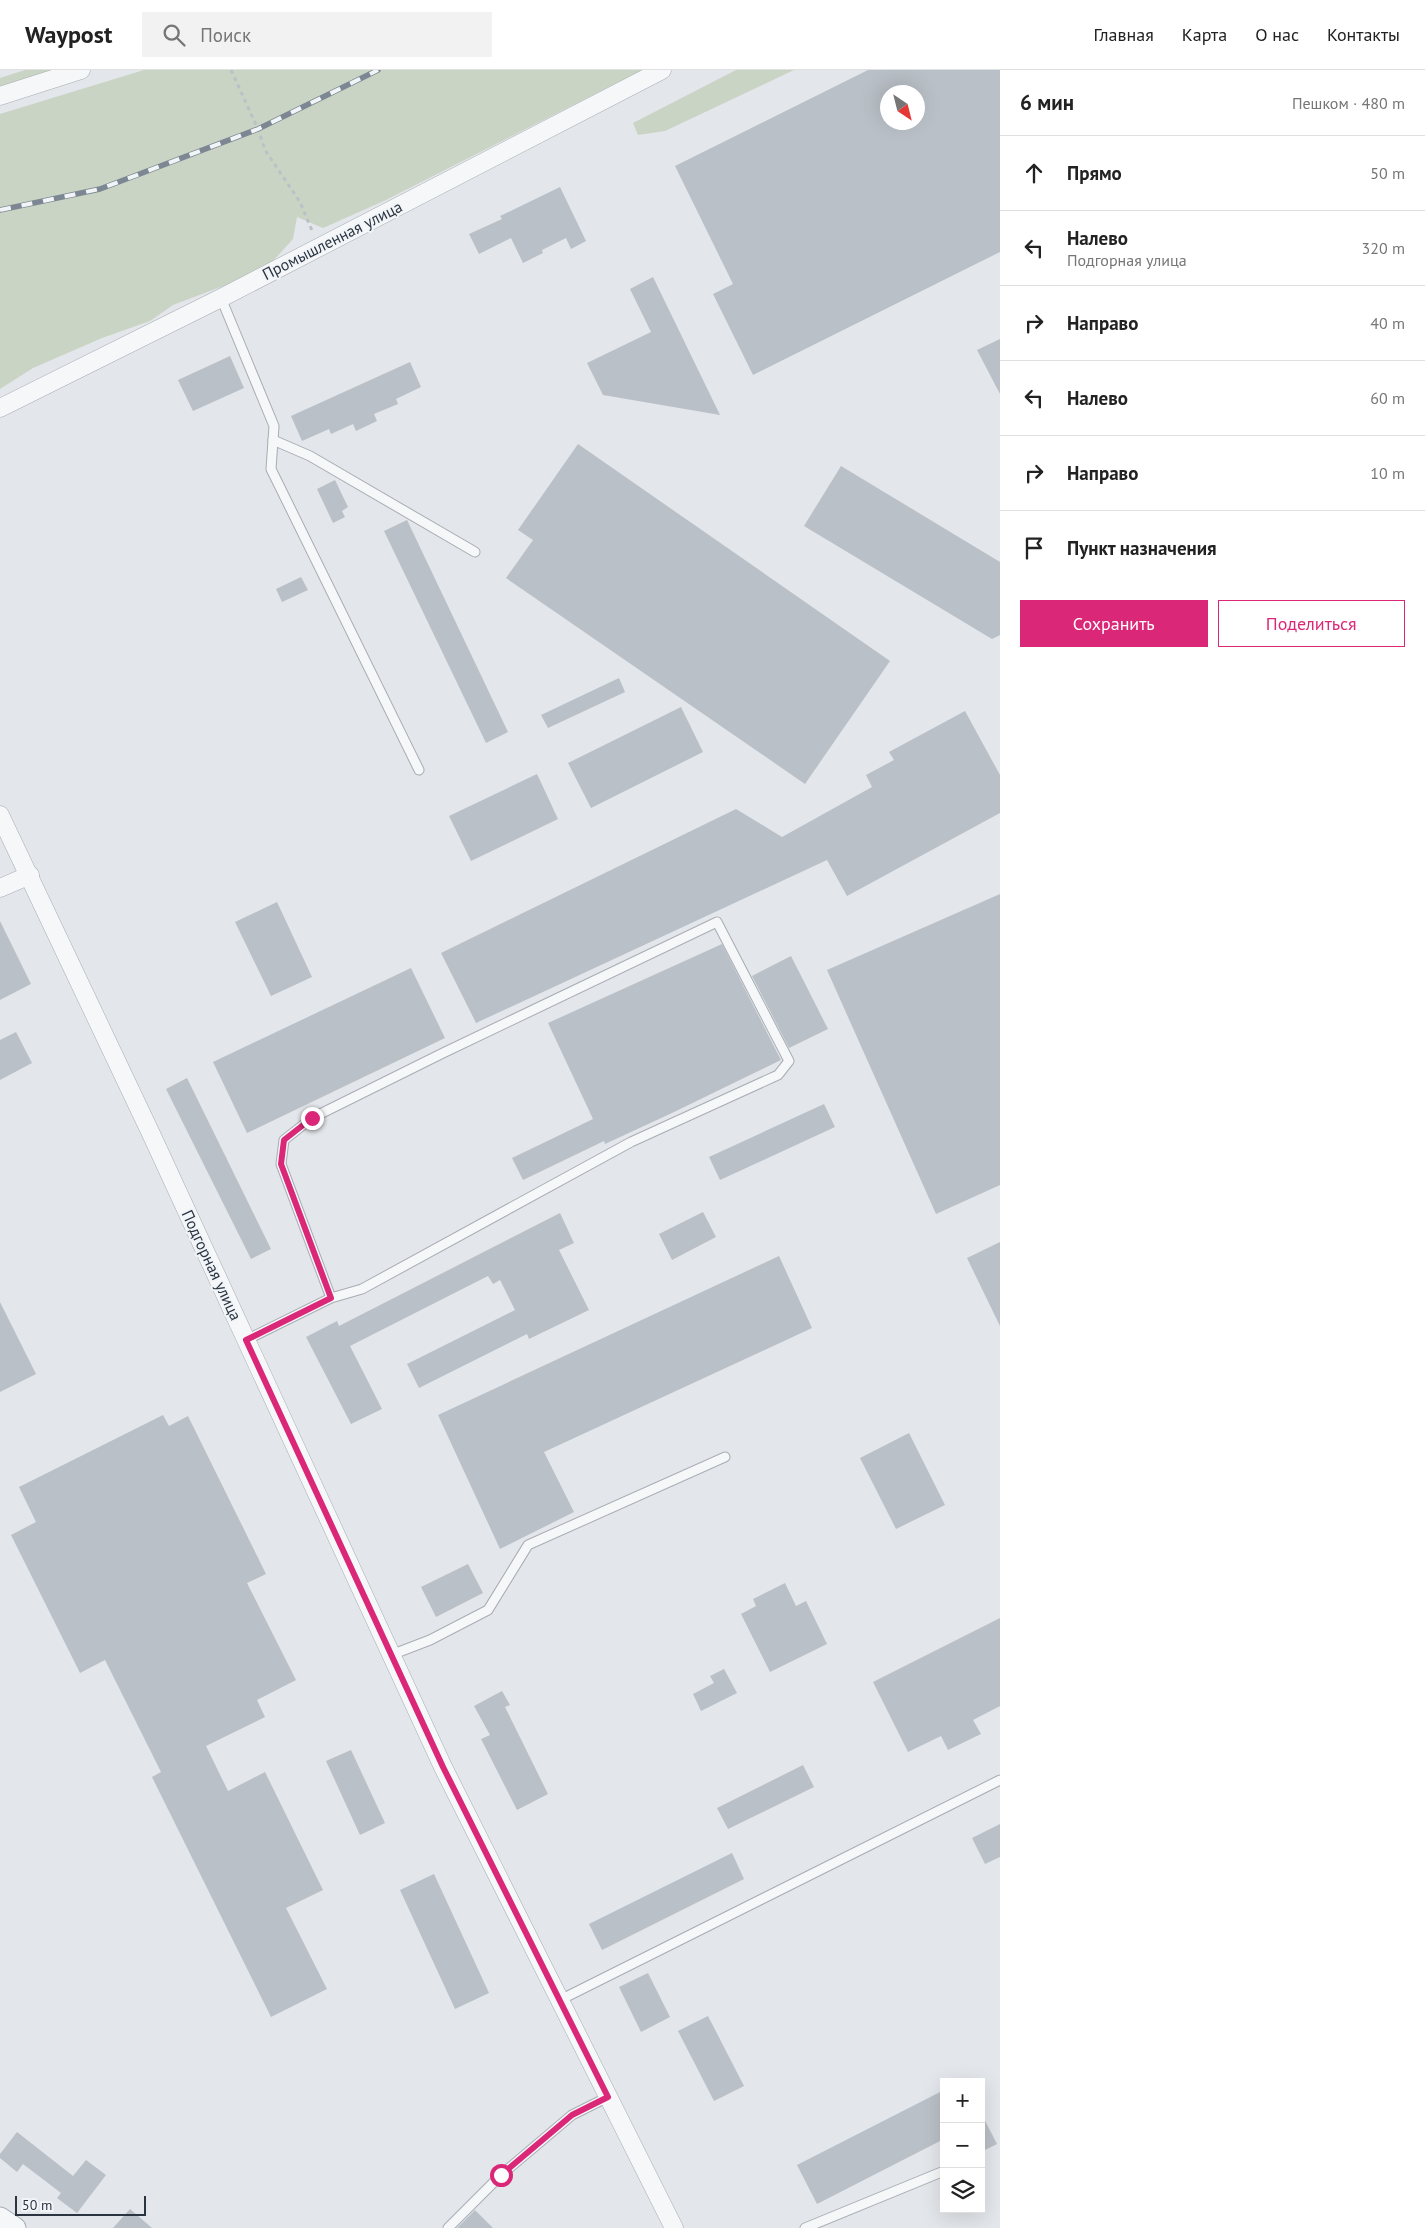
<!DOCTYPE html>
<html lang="ru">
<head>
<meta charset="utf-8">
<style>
	body { margin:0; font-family:"PT Sans",sans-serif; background:#f2f2f2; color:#222 }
	.controls { position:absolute; right:15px; bottom:15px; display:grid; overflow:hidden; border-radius:0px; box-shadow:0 5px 20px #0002 }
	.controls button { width:45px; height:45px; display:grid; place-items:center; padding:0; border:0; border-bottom:1px solid #e0e0e0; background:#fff; color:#222; font:25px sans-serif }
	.compass { position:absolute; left:880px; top:15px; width:45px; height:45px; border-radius:50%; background:#fff; box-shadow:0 5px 20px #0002; rotate:145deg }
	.scale { position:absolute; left:15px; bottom:12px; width:131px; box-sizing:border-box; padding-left:5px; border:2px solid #2b3542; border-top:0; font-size:14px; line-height:18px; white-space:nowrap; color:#2b3542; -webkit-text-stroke:4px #f2f5f8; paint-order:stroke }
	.stop { position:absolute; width:15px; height:15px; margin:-11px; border:4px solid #db2777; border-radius:50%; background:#fff }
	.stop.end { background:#db2777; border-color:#fff; box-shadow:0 1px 5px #0008 }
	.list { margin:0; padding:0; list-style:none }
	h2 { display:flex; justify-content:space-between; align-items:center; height:65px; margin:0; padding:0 20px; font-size:21px }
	h2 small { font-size:16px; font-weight:400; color:#767676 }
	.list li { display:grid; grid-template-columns:32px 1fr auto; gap:15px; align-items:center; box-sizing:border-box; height:75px; padding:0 20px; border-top:1px solid #e0e0e0 }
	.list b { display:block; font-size:19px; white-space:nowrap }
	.list p { margin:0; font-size:16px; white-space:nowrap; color:#767676 }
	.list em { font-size:16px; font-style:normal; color:#767676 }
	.actions { display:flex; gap:10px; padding:15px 20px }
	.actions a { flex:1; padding:11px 0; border:1px solid #db2777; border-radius:0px; text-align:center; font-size:18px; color:#db2777 }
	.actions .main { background:#db2777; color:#fff }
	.icon { flex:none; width:28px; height:28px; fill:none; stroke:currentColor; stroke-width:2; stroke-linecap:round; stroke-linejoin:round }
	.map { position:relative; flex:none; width:1000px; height:2158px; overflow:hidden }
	header { display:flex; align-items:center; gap:30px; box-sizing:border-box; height:70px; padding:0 25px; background:#fff; border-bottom:1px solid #e0e0e0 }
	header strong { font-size:24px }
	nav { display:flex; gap:28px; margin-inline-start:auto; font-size:18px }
	.search { width:350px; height:45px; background:#f2f2f2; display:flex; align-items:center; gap:12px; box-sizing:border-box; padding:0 18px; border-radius:0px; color:#767676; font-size:19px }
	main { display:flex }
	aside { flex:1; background:#fff }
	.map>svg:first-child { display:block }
</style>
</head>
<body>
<header>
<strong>Waypost</strong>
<div class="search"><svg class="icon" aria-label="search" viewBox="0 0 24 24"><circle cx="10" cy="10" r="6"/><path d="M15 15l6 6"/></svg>Поиск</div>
<nav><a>Главная</a><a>Карта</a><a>О нас</a><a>Контакты</a></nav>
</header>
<main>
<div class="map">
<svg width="1000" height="2158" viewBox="0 0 1000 2158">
	<rect width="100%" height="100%" fill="#e3e6ea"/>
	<g fill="#c9d4c4">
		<polygon points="25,0 59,0 0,17 0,8"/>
		<polygon points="144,0 642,0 386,130 323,158 297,147 293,169 273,191 247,207 173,235 150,251 102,268 33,298 0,319 0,44"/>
		<polygon points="736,0 794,0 665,61 638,65 633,53"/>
	</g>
	<g fill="#bac0c7" fill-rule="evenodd">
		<path d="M868,0H1000V182L753,305L713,224L733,214L675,96ZM888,22H918V52H888Z"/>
		<polygon points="560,117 586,171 571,179 566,168 542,180 543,183 523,193 511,168 479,184 469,164 502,149 500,146"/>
		<polygon points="653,207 720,345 603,325 587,293 651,262 630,219"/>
		<polygon points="1000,269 1000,324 977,280"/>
		<polygon points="230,286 244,318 193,341 178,310"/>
		<polygon points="410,292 421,317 396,329 398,334 374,344 377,351 356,361 353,354 331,364 329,359 302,371 291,346"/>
		<polygon points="578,374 890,591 805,714 506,508 533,470 518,460"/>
		<polygon points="841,396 1000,492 1000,565 992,569 804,456"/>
		<polygon points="335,410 348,437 342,441 345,447 333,453 317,419"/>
		<polygon points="407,450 508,662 486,673 384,461"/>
		<polygon points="301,507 308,520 282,532 276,519"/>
		<polygon points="619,608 625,622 548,658 541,645"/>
		<polygon points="681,637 703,682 591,738 568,693"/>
		<polygon points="965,641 1000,705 1000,743 847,826 827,790 476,953 441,883 736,739 782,767 872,717 866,705 894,690 889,682"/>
		<polygon points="537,704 558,749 471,791 449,746"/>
		<polygon points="1000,824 1000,1115 936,1144 827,900"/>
		<polygon points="277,832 312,907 271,926 235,852"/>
		<polygon points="0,851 31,914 0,930"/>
		<polygon points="722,874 781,990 672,1043 605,1074 604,1071 523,1110 512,1088 593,1049 548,953"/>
		<polygon points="791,886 828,959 789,978 752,906"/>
		<polygon points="411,898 445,968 247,1063 213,992"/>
		<polygon points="16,962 32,993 0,1010 0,970"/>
		<polygon points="187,1008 271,1179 251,1189 166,1019"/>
		<polygon points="824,1034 835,1057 720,1110 709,1087"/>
		<polygon points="703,1142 716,1167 672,1190 659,1164"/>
		<polygon points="560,1143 574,1173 559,1180 589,1240 529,1269 527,1264 419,1318 407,1294 515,1240 500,1210 493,1214 488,1206 350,1276 382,1339 351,1354 306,1267 337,1251 339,1256"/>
		<polygon points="1000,1172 1000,1256 967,1188"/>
		<polygon points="779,1186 812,1258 544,1382 574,1442 500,1479 438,1345"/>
		<polygon points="0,1232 36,1304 0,1322"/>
		<polygon points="163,1345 169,1356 188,1346 266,1504 247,1513 296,1610 257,1630 265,1647 206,1676 228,1721 265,1702 323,1820 286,1838 327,1919 271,1947 152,1707 161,1702 105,1590 80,1603 11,1465 36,1452 19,1417"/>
		<polygon points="909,1363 945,1435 896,1459 860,1388"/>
		<polygon points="468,1494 483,1523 436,1547 421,1517"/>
		<polygon points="785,1513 796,1536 806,1531 827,1574 770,1602 741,1544 756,1536 753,1529"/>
		<polygon points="1000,1548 1000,1636 973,1650 981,1664 948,1680 941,1666 908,1682 873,1612"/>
		<polygon points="724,1599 737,1623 701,1641 693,1624 714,1613 710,1606"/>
		<polygon points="502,1621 510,1635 505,1637 548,1724 517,1740 481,1669 490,1665 474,1636"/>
		<polygon points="351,1680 385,1753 360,1765 326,1691"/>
		<polygon points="803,1695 814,1717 728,1759 717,1738"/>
		<polygon points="1000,1754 1000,1787 985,1794 972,1768"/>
		<polygon points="732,1783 744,1809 602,1880 589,1854"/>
		<polygon points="434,1804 489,1923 455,1939 400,1820"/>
		<polygon points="648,1903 670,1947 641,1962 619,1917"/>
		<polygon points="708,1946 744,2016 714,2031 678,1961"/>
		<polygon points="944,2020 944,2069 817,2134 797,2095"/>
		<polygon points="981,2043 997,2074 981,2082"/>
		<polygon points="17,2062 73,2106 86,2090 106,2105 77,2143 57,2128 61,2123 23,2094 17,2102 0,2088 0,2084"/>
		<polygon points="130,2139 152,2158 113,2158"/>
		<polygon points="475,2140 493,2158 457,2158"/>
	</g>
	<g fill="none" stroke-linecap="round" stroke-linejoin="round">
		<defs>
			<g id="service">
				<polyline points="221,228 274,356 271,399 419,700"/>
				<polyline points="273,370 310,386 475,482"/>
				<polyline points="246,1270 331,1228 362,1219 631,1072 778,1005 789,991 717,852 443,983 312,1048 284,1070 281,1094 331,1228"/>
				<polyline points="391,1585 430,1570 488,1540 528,1475 725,1387"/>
				<polyline points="560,1930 1000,1710"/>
				<polyline points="448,2158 501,2105 572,2045 608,2027"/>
				<polyline points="805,2158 944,2101"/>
			</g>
			<g id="minor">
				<polyline points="0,26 81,0"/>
				<polyline points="0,338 221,228 662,0"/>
				<polyline points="0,745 153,1068 443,1697 674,2158"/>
				<polyline points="0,818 30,805"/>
			</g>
			<polyline id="tertiary" points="0,2148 15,2158"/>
		</defs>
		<use href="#service" stroke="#a8adb4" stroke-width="11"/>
		<use href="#minor" stroke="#a8adb4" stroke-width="19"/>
		<use href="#tertiary" stroke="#a8adb4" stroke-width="23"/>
		<polyline stroke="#bcc1c6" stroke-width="3" stroke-dasharray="4 4" stroke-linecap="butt" points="231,0 258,59 265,80 300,132 313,163"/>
		<use href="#service" stroke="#f5f7f9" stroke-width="9"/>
		<use href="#minor" stroke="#f5f7f9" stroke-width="18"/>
		<use href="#tertiary" stroke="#f5f7f9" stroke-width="21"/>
		<defs>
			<polyline id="rail" points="0,140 100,119 258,59 378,0"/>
		</defs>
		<use href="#rail" stroke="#7c8793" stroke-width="5.5"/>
		<use href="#rail" stroke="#f2f5f8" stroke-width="4" stroke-dasharray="11" stroke-linecap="butt"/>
	</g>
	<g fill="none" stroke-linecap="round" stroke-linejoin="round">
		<polyline stroke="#db2777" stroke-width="6" points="312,1048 284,1070 281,1094 331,1228 246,1270 443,1697 608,2027 572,2045 501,2105"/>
	</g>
	<g text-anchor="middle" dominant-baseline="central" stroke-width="4" stroke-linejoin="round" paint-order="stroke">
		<g font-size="16" fill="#2b3542" stroke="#f2f5f8">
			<text transform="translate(332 170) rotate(-27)">Промышленная улица</text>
			<text transform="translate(212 1195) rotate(65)">Подгорная улица</text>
		</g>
	</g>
</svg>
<div class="controls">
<button>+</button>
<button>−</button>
<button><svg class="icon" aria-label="layers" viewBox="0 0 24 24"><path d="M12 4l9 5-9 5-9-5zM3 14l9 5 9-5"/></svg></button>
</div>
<svg class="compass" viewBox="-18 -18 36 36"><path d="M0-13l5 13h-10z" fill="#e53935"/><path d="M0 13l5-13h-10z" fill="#767676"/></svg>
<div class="scale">50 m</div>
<div class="stop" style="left:501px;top:2105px"></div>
<div class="stop end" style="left:312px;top:1048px"></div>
</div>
<aside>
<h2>6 мин<small>Пешком · 480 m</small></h2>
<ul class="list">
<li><svg class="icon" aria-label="ahead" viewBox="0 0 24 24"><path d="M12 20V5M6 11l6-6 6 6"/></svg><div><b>Прямо</b></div><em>50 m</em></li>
<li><svg class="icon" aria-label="left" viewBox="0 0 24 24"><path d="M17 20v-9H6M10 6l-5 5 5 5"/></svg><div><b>Налево</b><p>Подгорная улица</p></div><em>320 m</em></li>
<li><svg class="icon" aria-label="right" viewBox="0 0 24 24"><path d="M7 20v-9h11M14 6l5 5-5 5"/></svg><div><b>Направо</b></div><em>40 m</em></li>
<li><svg class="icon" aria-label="left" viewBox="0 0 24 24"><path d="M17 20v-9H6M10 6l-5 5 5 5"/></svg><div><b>Налево</b></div><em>60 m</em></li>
<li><svg class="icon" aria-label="right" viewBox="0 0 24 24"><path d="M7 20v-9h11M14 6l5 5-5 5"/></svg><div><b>Направо</b></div><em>10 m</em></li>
<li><svg class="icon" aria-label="arrive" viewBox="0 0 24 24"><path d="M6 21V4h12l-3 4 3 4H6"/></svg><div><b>Пункт назначения</b></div></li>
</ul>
<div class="actions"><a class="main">Сохранить</a><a>Поделиться</a></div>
</aside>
</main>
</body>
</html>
